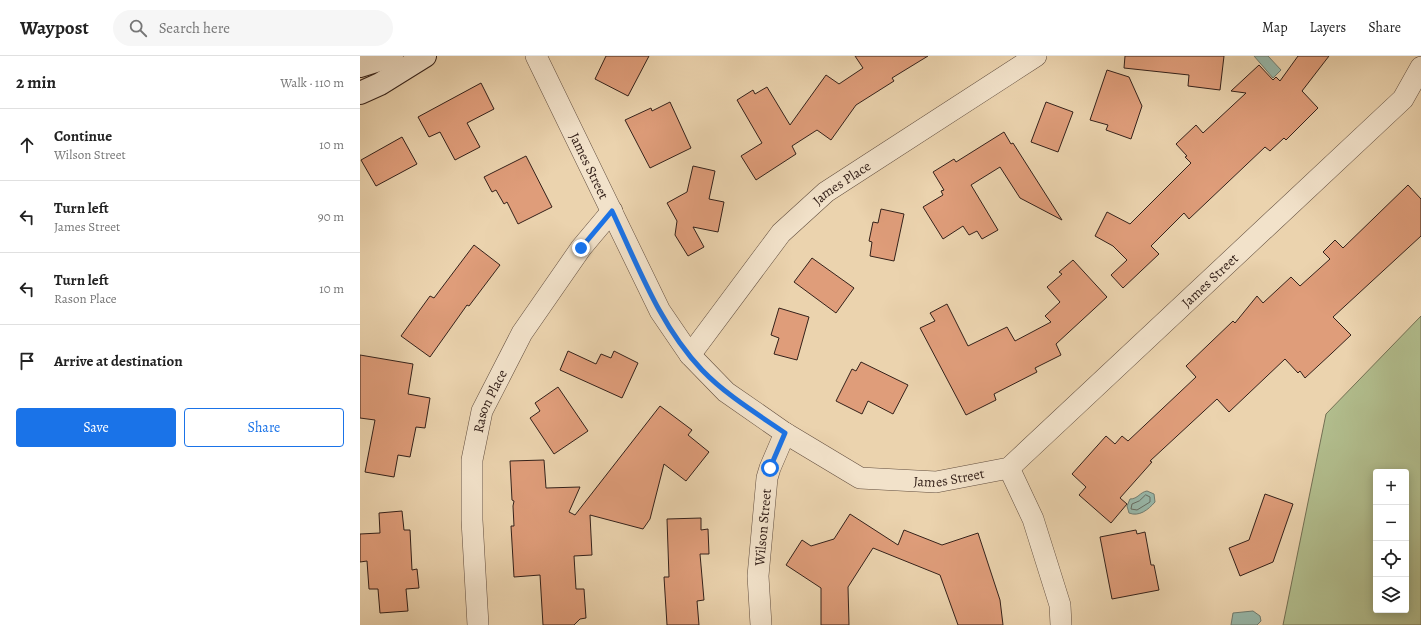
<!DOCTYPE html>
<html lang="en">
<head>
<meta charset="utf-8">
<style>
	body { margin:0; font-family:Alegreya,serif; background:#f6f6f6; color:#222 }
	.controls { position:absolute; right:12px; bottom:12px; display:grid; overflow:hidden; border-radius:4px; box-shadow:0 2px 10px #0003 }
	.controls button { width:36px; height:36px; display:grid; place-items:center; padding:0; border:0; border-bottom:1px solid #e0e0e0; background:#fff; color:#222; font:20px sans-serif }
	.stop { position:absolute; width:12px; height:12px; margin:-9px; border:3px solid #1a73e8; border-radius:50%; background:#fff }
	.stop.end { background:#1a73e8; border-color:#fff; box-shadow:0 1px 4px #0008 }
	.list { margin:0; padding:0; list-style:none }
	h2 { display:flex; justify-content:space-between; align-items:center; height:52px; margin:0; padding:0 16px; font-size:17px }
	h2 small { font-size:13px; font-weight:400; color:#767676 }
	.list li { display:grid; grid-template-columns:26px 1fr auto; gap:12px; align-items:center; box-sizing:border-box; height:72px; padding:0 16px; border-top:1px solid #e0e0e0 }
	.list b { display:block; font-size:15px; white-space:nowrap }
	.list p { margin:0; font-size:13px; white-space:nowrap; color:#767676 }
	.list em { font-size:13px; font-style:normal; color:#767676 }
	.actions { display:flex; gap:8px; padding:12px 16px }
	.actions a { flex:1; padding:9px 0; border:1px solid #1a73e8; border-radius:4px; text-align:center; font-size:14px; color:#1a73e8 }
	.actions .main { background:#1a73e8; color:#fff }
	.icon { flex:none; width:22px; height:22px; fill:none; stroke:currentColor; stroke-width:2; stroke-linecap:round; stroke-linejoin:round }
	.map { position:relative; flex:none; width:1061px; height:569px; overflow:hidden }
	header { display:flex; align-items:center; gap:24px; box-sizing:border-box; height:56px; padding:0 20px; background:#fff; border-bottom:1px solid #e0e0e0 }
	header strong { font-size:19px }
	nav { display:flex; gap:22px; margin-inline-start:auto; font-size:14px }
	.search { width:280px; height:36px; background:#f6f6f6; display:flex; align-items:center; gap:10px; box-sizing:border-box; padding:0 14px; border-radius:22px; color:#767676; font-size:15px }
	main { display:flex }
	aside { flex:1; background:#fff }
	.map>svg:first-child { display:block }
</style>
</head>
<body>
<header>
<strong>Waypost</strong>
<div class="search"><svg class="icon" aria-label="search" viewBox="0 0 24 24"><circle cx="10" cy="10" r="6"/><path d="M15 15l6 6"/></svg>Search here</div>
<nav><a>Map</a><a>Layers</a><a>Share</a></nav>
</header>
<main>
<aside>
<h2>2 min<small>Walk · 110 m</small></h2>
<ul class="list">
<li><svg class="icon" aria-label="ahead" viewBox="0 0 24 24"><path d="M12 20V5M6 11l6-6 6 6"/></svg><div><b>Continue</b><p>Wilson Street</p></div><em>10 m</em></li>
<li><svg class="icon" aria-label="left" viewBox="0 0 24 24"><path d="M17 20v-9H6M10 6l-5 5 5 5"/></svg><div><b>Turn left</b><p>James Street</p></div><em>90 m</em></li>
<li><svg class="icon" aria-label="left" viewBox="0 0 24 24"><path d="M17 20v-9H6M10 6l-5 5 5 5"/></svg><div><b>Turn left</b><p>Rason Place</p></div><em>10 m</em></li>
<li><svg class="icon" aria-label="arrive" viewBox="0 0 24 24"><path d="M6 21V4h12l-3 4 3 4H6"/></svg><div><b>Arrive at destination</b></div></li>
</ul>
<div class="actions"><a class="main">Save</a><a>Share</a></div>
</aside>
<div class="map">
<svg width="1061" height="569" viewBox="0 0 1061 569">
	<rect width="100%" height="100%" fill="#ebd3ae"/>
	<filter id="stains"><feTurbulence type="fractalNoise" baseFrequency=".005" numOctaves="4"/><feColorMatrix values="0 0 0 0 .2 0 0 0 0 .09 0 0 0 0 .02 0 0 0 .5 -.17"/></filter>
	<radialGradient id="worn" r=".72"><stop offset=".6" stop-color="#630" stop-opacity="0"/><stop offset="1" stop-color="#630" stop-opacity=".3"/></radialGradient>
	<path fill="#b2be8e" stroke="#737054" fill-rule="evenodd" d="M1061,260V569H923L966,358ZM1016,416H1046V554H1016Z"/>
	<g fill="#98b8aa" stroke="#707c70">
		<polygon points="894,0 908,0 921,14 913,22"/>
		<path d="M787,435L794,438L795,446C788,454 779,461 769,457L767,450L770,443C778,443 780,436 787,435Z"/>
		<polygon points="893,555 900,560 901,565 897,569 871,569 873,557"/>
	</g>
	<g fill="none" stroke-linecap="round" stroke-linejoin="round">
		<polygon stroke="#666c62" stroke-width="1" points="786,439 790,441 790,446 777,454 771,453 772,448 779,445"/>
	</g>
	<g fill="#df9d7a" stroke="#34211a">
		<polygon points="246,0 289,0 268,40 235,23"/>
		<polygon points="495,0 568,0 532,22 534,25 496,49 471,84 457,74 432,90 436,98 396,124 381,100 402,87 377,44 393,34 395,38 407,31 430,69 466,19 479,28 503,12"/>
		<polygon points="765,0 864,0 860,34 828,30 829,19 764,12"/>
		<polygon points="938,0 969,0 942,35 958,52 926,84 924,82 910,95 905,91 829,163 824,157 791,190 799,198 763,232 751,219 767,204 753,190 735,180 747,156 770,168 831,107 825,101 827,100 816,88 836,69 843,77 886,37 871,35 899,9 913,24 916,21 920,25"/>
		<polygon points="747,14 769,21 782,50 771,83 746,74 748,69 730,64"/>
		<polygon points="121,27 134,53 107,67 120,91 95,104 80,76 69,81 58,61"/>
		<polygon points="310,46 331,92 290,112 265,64 291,52 292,55"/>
		<polygon points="686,46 713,56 698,96 671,86"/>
		<polygon points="644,76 651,88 653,87 702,164 660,142 640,111 611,129 638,174 622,183 617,175 609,179 603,170 583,183 563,151 583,139 581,135 584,134 573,116 594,103 596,106"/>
		<polygon points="42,81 57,108 16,130 1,104"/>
		<polygon points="166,100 192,151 158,168 147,146 144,148 136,134 132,136 124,121"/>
		<polygon points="333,110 355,115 349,143 364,146 358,176 333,171 344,191 328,200 315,179 317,165 307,147 327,136"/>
		<polygon points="1048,129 1061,143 1061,180 973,261 991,279 972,297 945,322 940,315 938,317 925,303 869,356 857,343 790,405 792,406 760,442 767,448 751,467 719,439 726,431 712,418 746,380 755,388 762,380 768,385 836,321 826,310 873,265 875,267 897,240 903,247 931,221 940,230 970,203 963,196 975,184 983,192"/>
		<polygon points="521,153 544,158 534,205 510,200 512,186 509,185 513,166 518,167"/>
		<polygon points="114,189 140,209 109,250 107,249 70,301 41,280 70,240 74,242"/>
		<polygon points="452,202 494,232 476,257 434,226"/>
		<polygon points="713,204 747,241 696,288 701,299 675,312 677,316 634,338 636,344 606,359 560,272 575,265 570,257 587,248 608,290 647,271 655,285 691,266 685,260 700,246 687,231 702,218 699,216"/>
		<polygon points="419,252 449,261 437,304 414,298 419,282 411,279"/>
		<polygon points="208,295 236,308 241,298 251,302 254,295 278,307 262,342 200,314"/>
		<polygon points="0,299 53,308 48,338 70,342 65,372 56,371 50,401 38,399 34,421 5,416 15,364 0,362"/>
		<polygon points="501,306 548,329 533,358 508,345 502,358 476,345 492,313 496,315"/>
		<polygon points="198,331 228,375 194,398 170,362 180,355 175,347"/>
		<polygon points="300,350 332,374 328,379 349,396 326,425 304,408 290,463 283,473 230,459 232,499 214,500 216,533 224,533 226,562 220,563 214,569 183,569 180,519 154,521 151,470 154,470 153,450 154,445 152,444 150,405 184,404 186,432 220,431 209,456 215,459"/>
		<polygon points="905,438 933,448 913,506 880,520 869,492 889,484"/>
		<polygon points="42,455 44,474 50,474 52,514 57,513 59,532 46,533 48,555 20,557 18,533 9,533 7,505 0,506 0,478 20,477 19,457"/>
		<polygon points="490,458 538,489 544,474 582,489 618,477 640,544 643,569 598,569 580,519 513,492 488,531 489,569 461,569 461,532 426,509 442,484 451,490 474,483"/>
		<polygon points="341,462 341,474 348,473 349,498 340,498 344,544 337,545 339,569 307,569 304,521 309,521 307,463"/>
		<polygon points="776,474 777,478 785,476 791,509 794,509 799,534 752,543 740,481"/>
	</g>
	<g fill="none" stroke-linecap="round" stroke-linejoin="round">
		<defs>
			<g id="minor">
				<path id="s1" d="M176,0L300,255L330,299L366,336L425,377L500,422L576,426L649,412L1043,43L1061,11"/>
				<path id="s2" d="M330,299L421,177L466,136L676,0"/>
				<polyline points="649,412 673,463 700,549 701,569"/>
				<path id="s3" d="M118,569L112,464V404L122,355L162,277L221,192L252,155"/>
				<path id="s4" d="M401,569L398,520L407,422L410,412L425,377"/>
			</g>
			<g id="secondary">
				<polyline points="0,10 32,0"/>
				<polyline points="0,37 20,28 65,0"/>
			</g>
		</defs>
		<use href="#minor" stroke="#624e3f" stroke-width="22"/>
		<use href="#secondary" stroke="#34211a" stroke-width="24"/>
		<use href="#minor" stroke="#f2e2ca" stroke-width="21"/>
		<use href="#secondary" stroke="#f2e2ca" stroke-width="22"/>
	</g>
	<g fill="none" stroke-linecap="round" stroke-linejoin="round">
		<path stroke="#1a73e8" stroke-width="5" d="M221,192L252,155C278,210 300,270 342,314C366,339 396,357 425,377L410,412"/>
	</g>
	<g text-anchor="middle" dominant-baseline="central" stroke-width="3" stroke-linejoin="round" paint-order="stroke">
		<g font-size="14" fill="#34211a" stroke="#f2e2ca">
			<text stroke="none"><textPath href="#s1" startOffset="122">James Street</textPath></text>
			<text stroke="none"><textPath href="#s2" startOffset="231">James Place</textPath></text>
			<text stroke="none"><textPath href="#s1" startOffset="973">James Street</textPath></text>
			<text stroke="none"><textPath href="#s3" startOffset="227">Rason Place</textPath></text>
			<text stroke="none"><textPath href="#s1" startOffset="637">James Street</textPath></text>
			<text stroke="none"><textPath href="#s4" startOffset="98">Wilson Street</textPath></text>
		</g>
	</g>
	<rect width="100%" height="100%" filter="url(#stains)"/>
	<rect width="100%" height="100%" fill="url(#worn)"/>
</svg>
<div class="controls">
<button>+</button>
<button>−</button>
<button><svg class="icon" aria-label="locate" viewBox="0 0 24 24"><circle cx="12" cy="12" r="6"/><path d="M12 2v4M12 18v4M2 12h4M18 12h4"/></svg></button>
<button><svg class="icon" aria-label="layers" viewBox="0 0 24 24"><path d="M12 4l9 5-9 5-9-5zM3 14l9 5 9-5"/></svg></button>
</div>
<div class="stop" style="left:410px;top:412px"></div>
<div class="stop end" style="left:221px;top:192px"></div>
</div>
</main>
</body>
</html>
